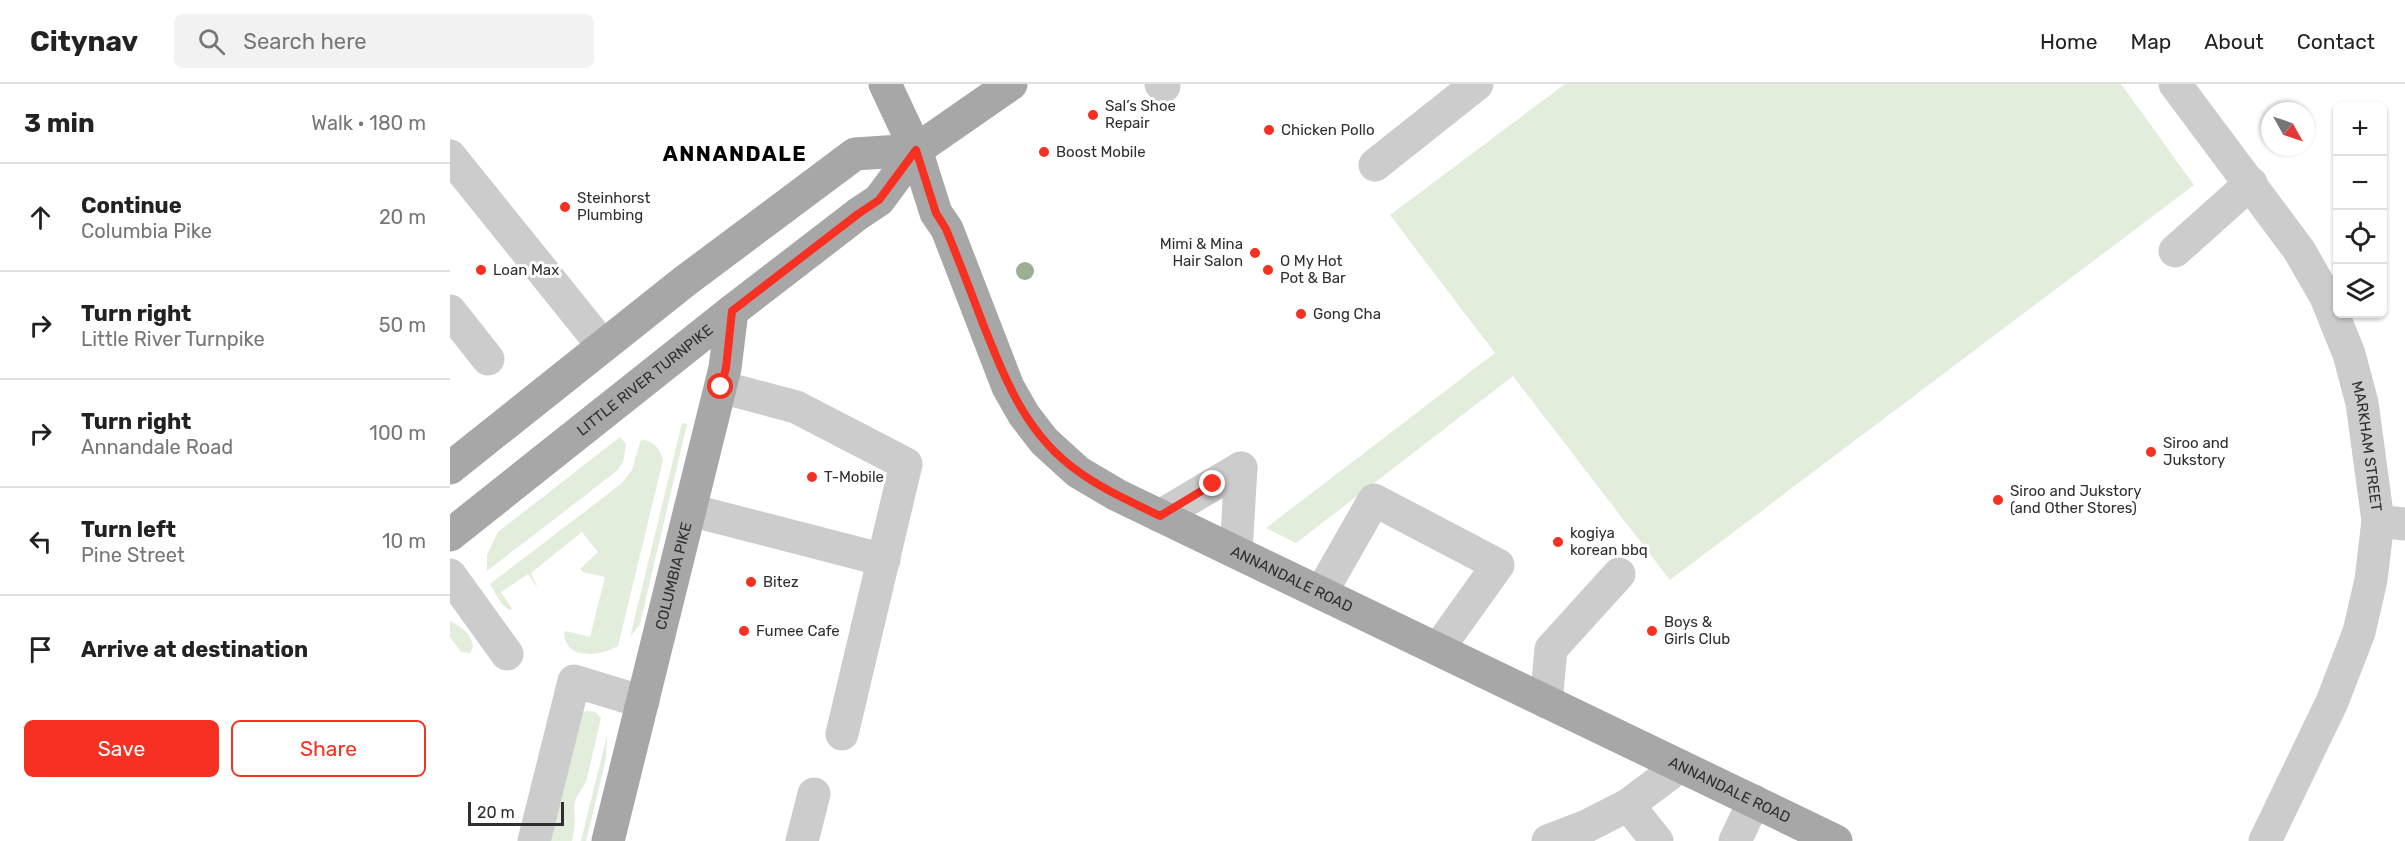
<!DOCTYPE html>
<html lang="en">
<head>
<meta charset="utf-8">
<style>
	body { margin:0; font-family:Rubik,sans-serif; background:#f2f2f2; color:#222 }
	.controls { position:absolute; right:18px; top:18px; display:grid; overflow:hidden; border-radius:9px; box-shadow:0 2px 4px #0004 }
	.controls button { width:54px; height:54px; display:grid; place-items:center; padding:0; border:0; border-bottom:2px solid #e0e0e0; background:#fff; color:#222; font:30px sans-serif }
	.compass { position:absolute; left:1811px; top:18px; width:54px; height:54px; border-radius:50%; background:#fff; box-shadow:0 2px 4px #0004; rotate:130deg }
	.scale { position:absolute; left:18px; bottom:15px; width:96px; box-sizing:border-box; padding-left:6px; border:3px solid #2f2f2f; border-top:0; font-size:16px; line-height:21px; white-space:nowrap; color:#2f2f2f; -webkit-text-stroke:4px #fff; paint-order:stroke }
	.stop { position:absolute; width:18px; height:18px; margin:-14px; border:4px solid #f63121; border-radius:50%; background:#fff }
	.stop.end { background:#f63121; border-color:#fff; box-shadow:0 2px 6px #0008 }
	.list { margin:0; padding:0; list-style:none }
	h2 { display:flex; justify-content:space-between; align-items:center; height:78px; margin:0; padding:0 24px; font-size:26px }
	h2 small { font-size:20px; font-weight:400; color:#767676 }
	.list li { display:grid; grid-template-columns:39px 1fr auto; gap:18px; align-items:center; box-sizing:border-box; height:108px; padding:0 24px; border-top:2px solid #e0e0e0 }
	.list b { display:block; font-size:22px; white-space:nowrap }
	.list p { margin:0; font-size:20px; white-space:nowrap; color:#767676 }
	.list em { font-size:20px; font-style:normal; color:#767676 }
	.actions { display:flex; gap:12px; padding:18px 24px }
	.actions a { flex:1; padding:14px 0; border:2px solid #f63121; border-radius:9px; text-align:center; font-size:21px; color:#f63121 }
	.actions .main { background:#f63121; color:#fff }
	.icon { flex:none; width:33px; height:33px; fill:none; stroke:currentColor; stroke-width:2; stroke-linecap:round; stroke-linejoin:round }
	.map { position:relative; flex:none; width:1955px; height:757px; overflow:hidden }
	header { display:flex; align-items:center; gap:36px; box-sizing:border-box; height:84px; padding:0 30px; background:#fff; border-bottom:2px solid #e0e0e0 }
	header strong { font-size:28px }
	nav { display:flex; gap:33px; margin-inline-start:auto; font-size:21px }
	.search { width:420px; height:54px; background:#f2f2f2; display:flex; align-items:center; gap:15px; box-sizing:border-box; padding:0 21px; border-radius:9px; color:#767676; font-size:22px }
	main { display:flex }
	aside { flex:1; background:#fff }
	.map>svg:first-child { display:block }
</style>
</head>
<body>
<header>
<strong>Citynav</strong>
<div class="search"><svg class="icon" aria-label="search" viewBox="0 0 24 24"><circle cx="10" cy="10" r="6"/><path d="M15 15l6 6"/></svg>Search here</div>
<nav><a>Home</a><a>Map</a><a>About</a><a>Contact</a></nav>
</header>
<main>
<aside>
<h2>3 min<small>Walk · 180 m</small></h2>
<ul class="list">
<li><svg class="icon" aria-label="ahead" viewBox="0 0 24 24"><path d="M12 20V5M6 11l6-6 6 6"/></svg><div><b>Continue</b><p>Columbia Pike</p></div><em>20 m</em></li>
<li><svg class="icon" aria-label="right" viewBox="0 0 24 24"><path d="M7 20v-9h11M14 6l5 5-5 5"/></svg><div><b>Turn right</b><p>Little River Turnpike</p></div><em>50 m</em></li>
<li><svg class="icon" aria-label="right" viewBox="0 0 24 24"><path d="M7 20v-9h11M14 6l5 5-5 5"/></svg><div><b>Turn right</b><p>Annandale Road</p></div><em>100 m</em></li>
<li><svg class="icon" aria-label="left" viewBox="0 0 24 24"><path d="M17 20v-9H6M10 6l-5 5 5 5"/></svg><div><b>Turn left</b><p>Pine Street</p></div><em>10 m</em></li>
<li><svg class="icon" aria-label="arrive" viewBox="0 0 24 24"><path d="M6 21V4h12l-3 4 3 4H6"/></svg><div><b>Arrive at destination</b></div></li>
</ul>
<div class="actions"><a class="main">Save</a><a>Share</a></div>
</aside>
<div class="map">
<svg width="1955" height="757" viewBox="0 0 1955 757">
	<rect width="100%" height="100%" fill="#fff"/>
	<g fill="#e2eddb">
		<polygon points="1115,0 1671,0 1744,101 1220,496 1063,292 846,459 816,444 1045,269 940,131"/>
		<polygon points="232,339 237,340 190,540 180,553"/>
		<polygon points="170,353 176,360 173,378 168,386 37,487 37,471 48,448"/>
		<path d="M191,356C203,355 210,365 213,376L168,562C151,572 116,577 114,549L116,547L140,553L155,493L133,488L130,485L148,468L132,448L81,489L88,505L78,490L51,508L62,525L59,526L51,519L40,500L171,400L182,386Z"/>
		<path d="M0,537C12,543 21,549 23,563L20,569L11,568L0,553Z"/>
		<polygon points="136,627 145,628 151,634 136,698 126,714 124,722 125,738 122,757 99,757 131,631"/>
		<polygon points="157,651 156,675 136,757 131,757"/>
	</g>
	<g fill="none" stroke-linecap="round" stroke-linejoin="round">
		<g stroke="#ccc" stroke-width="33">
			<polyline points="711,0 714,2"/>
			<path id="s1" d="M1725,0L1849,166L1876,213L1899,270L1912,319L1928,437L1921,496L1909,548L1882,618L1815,757"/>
			<polyline points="0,72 153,262"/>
			<polyline points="925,81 1027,0"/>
			<polyline points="1725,167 1801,99"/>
			<polyline points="0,227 38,275"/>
			<polyline points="271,303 346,323 456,380 392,650"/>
			<polyline points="240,426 434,476"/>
			<polyline points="710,432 791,384"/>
			<polyline points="1928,437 1955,440"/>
			<polyline points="786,468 791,384"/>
			<polyline points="0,491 57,570"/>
			<polyline points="871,509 924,416 1048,481 988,565"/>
			<polyline points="1096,618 1101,565 1169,490"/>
			<polyline points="1178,721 1207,757"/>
			<polyline points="84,757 124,597 193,618"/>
			<polyline points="352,757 364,710"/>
			<polyline points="1098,757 1137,742 1178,721 1230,682"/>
			<polyline points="1285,757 1304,717"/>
		</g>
		<g stroke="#a7a7a7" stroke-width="33">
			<path id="s2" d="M435,0L466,66L486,129L497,145L558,303L574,331L594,357L628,388L667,411L1386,757"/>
			<polyline points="0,384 235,197 405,70 466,66"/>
			<path id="s3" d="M0,451L282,227L408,130L429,116L466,66L561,0"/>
			<path id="s4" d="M158,757L275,284L282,227"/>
		</g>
	</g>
	<circle fill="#9bb092" cx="575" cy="187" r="9"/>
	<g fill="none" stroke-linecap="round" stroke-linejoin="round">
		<path stroke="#f63121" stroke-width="8" d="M271,303L276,284L282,227L408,130L429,116L466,66L486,129L496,145C509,177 521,208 533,240C556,297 576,351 629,388C654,406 682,418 710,432L763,400"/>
	</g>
	<g fill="#f63121" stroke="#fff" stroke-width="2">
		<circle cx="643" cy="31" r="6"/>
		<circle cx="819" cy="46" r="6"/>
		<circle cx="594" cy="68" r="6"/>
		<circle cx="115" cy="123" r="6"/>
		<circle cx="805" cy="169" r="6"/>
		<circle cx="31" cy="186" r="6"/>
		<circle cx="818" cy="186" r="6"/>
		<circle cx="851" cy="230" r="6"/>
		<circle cx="1701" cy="368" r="6"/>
		<circle cx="362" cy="393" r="6"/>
		<circle cx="1548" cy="416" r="6"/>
		<circle cx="1108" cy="458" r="6"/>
		<circle cx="301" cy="498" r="6"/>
		<circle cx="294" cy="547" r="6"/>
		<circle cx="1202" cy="547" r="6"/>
	</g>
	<g text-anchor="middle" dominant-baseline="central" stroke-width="6" stroke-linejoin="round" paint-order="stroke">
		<g font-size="15" fill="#2f2f2f" stroke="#fff" text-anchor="start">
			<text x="655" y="22">Sal’s Shoe<tspan x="655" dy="17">Repair</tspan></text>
			<text x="831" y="46">Chicken Pollo</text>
			<text x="606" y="68">Boost Mobile</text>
			<text x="127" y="114">Steinhorst<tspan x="127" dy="17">Plumbing</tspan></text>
			<text x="793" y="160" text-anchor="end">Mimi &amp; Mina<tspan x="793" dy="17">Hair Salon</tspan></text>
			<text x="830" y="177">O My Hot<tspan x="830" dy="17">Pot &amp; Bar</tspan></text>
			<text x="43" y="186">Loan Max</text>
			<text x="863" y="230">Gong Cha</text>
			<text x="1713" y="359">Siroo and<tspan x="1713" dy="17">Jukstory</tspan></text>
			<text x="374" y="393">T-Mobile</text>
			<text x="1560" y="407">Siroo and Jukstory<tspan x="1560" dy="17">(and Other Stores)</tspan></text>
			<text x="1120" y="449">kogiya<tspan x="1120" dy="17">korean bbq</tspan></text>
			<text x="313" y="498">Bitez</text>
			<text x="1214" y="538">Boys &amp;<tspan x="1214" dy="17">Girls Club</tspan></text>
			<text x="306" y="547">Fumee Cafe</text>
		</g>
		<g font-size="15" fill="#2f2f2f" stroke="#fff">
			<text stroke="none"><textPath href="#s3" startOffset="249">LITTLE RIVER TURNPIKE</textPath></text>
			<text stroke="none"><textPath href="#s1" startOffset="417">MARKHAM STREET</textPath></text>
			<text stroke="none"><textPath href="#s4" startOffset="273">COLUMBIA PIKE</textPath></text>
			<text stroke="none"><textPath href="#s2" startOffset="678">ANNANDALE ROAD</textPath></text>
			<text stroke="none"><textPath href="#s2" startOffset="1164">ANNANDALE ROAD</textPath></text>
		</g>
		<g font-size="21" font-weight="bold" letter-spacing="1.5" fill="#000" stroke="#fff">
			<text x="285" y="69">ANNANDALE</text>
		</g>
	</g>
</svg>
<div class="controls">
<button>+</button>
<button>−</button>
<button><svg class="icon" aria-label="locate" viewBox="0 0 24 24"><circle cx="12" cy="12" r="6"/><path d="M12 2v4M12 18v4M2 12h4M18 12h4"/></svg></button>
<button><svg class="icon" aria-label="layers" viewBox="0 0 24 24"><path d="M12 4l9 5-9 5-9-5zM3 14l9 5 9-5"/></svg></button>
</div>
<svg class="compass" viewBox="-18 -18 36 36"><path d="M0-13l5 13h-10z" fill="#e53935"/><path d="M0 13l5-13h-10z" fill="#767676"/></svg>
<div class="scale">20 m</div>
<div class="stop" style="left:271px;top:303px"></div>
<div class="stop end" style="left:763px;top:400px"></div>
</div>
</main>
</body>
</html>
